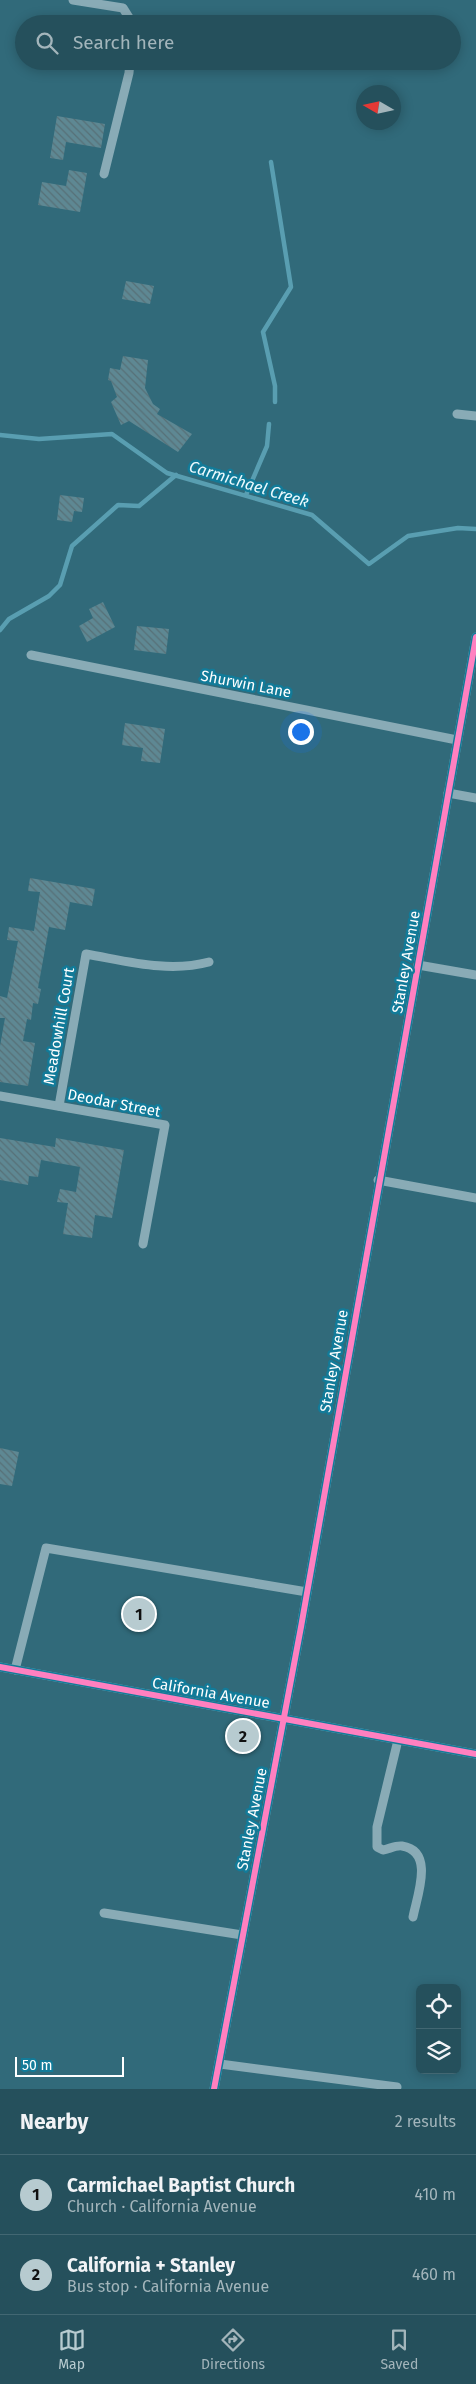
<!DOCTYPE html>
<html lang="en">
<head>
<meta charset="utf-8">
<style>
	body { margin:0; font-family:"Fira Sans",sans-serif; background:#2d5762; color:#f1f3f6 }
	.controls { position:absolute; right:15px; bottom:15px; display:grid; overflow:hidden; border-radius:8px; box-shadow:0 2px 12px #0003 }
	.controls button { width:45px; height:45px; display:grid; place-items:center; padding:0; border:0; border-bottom:1px solid #426772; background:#25505c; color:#f1f3f6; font:25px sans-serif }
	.compass { position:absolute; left:356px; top:85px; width:45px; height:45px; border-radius:50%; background:#25505c; box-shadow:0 2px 12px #0003; rotate:279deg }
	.scale { position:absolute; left:15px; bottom:12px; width:109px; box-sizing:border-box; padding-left:5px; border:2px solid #fff; border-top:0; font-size:14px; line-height:18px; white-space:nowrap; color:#fff; -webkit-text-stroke:4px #127b99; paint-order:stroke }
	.you { position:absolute; left:300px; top:731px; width:18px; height:18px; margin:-12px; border:4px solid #fff; border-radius:50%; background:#1a73e8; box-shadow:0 0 0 8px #1a73e833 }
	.badge { display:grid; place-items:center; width:32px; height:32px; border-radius:50%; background:#b7cbd0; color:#111; font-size:16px; font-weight:700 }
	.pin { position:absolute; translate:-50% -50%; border:2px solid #fff; box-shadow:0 1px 5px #0006 }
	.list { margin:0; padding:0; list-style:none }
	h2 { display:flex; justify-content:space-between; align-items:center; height:65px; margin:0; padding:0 20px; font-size:21px }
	h2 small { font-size:16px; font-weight:400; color:#a3b5bb }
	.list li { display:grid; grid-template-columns:32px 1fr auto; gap:15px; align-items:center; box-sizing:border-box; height:80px; padding:0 20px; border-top:1px solid #426772 }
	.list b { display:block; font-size:19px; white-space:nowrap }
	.list p { margin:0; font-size:16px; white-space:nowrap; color:#a3b5bb }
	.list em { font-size:16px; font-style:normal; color:#a3b5bb }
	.icon { flex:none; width:28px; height:28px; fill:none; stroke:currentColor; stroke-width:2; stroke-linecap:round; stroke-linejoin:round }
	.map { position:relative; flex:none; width:476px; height:2089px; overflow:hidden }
	.search { position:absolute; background:#25505c; box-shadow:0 2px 12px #0003; left:15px; right:15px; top:15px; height:55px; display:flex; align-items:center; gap:12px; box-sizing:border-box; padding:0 18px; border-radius:28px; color:#a3b5bb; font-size:19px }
	.sheet { height:225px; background:#25505c }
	nav { display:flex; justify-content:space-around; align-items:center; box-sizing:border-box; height:70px; border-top:1px solid #426772; background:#25505c; font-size:14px; color:#a3b5bb }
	nav a { display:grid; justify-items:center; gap:2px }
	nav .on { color:#b7cbd0 }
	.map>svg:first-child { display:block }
</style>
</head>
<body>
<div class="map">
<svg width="476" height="2089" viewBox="0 0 476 2089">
	<defs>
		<pattern id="building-back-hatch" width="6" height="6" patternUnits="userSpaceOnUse" patternTransform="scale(1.25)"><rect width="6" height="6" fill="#5e8893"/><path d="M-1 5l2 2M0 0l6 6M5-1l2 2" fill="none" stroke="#577077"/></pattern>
	</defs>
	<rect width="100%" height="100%" fill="#316a7a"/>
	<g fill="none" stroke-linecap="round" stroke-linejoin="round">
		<g stroke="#599eb1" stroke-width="4.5">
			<polyline points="271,162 291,287 263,332 275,386 275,402"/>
			<polyline points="0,435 39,439 112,434 167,473 312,515 369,564 408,536 458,528 476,529"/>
			<polyline points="246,495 267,446 269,424"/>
			<polyline points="0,630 9,619 49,596 60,585 72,546 118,505 139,506 176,475"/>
		</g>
	</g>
	<g fill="url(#building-back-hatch)">
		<polygon points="57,116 105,124 101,148 66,142 63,160 50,158"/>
		<polygon points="69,170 87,173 80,212 38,205 42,182 66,186"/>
		<polygon points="126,281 154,286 150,304 122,299"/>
		<polygon points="123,356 148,360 145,388 153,404 160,409 157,414 192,434 178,452 129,421 121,425 111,402 117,397 111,381 108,380 110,368 120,370"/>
		<polygon points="60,495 84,498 82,512 74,511 72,522 57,520"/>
		<polygon points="103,602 115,627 87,642 79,626 93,618 89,609"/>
		<polygon points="137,626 169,629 166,654 134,650"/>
		<polygon points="125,723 165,729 160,763 141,761 143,748 122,745"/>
		<polygon points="30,878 95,889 92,906 70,902 65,930 49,927 38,988 41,989 38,1004 33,1003 31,1020 27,1019 23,1041 35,1043 28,1086 0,1082 0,1046 5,1018 0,1018 0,996 7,998 18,941 7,940 9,927 34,931 40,892 28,891"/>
		<polygon points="0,1138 55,1147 56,1138 124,1150 112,1218 95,1215 92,1238 63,1234 68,1203 57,1202 60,1189 76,1192 80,1167 41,1160 38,1177 29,1176 28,1185 0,1180"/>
		<polygon points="0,1448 19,1452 12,1486 0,1484"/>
	</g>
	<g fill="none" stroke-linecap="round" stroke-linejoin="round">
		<g stroke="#89abb6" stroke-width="9">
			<polyline points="73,0 123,8 133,24"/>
			<polyline points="104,174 129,73 130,61"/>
			<polyline points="457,414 476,416"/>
			<polyline points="31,655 457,740"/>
			<polyline points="448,793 476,798"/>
			<polyline points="418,965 476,975"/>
			<polyline points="0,1096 165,1125 143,1244"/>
			<path d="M59,1106L86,954C127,961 168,973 209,962"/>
			<polyline points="378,1180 476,1198"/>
			<polyline points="0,1667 476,1754"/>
			<polyline points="15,1670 46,1548 307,1592"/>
			<path d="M398,1740L377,1827V1847L383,1850C389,1849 396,1845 402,1846C435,1851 417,1896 413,1917"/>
			<polyline points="104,1913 242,1935"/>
			<polyline points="220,2064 397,2087"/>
			<polyline points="214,2089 301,1627 476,637"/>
		</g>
		<defs>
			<g id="cycleway">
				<polyline points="0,1667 476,1754"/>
				<polyline points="214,2089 301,1627 476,637"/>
			</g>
		</defs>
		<use href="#cycleway" stroke="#127b99" stroke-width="9"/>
		<use href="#cycleway" stroke="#ff80c0" stroke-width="6"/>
	</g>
	<g text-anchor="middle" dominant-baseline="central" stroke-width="5" stroke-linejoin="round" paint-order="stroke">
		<g font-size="15" fill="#fff" stroke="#127b99">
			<text transform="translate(246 684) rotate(11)">Shurwin Lane</text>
			<text transform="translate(406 962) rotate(-80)">Stanley Avenue</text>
			<text transform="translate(59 1026) rotate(-80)">Meadowhill Court</text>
			<text transform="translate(114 1103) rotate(11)">Deodar Street</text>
			<text transform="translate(334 1361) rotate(-80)">Stanley Avenue</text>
			<text transform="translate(211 1693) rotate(10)">California Avenue</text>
			<text transform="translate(252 1819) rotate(-79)">Stanley Avenue</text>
		</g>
		<g font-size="16" font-style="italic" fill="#ecfafe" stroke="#127b99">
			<text transform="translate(249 484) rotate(17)">Carmichael Creek</text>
		</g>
	</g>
</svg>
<div class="controls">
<button><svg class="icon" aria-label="locate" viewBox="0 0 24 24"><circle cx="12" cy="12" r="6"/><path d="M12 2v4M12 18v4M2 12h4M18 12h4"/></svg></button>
<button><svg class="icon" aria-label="layers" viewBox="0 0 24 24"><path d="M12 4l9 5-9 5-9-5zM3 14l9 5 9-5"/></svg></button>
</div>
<svg class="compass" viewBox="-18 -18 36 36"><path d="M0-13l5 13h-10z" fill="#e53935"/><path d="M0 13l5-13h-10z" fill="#a3b5bb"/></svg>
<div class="scale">50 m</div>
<div class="you"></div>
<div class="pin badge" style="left:139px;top:1614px">1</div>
<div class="pin badge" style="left:243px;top:1736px">2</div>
<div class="search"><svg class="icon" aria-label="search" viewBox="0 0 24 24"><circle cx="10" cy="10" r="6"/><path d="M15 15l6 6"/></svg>Search here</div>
</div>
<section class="sheet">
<h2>Nearby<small>2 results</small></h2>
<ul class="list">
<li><span class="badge">1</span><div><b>Carmichael Baptist Church</b><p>Church · California Avenue</p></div><em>410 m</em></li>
<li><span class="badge">2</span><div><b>California + Stanley</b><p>Bus stop · California Avenue</p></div><em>460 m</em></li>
</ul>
</section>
<nav>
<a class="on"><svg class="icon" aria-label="map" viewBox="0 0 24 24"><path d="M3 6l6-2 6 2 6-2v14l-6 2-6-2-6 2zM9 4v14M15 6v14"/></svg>Map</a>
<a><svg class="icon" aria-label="directions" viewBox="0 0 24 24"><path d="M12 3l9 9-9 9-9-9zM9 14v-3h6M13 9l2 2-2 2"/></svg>Directions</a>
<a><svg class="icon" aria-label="saved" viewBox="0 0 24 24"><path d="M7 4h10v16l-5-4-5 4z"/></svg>Saved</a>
</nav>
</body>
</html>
